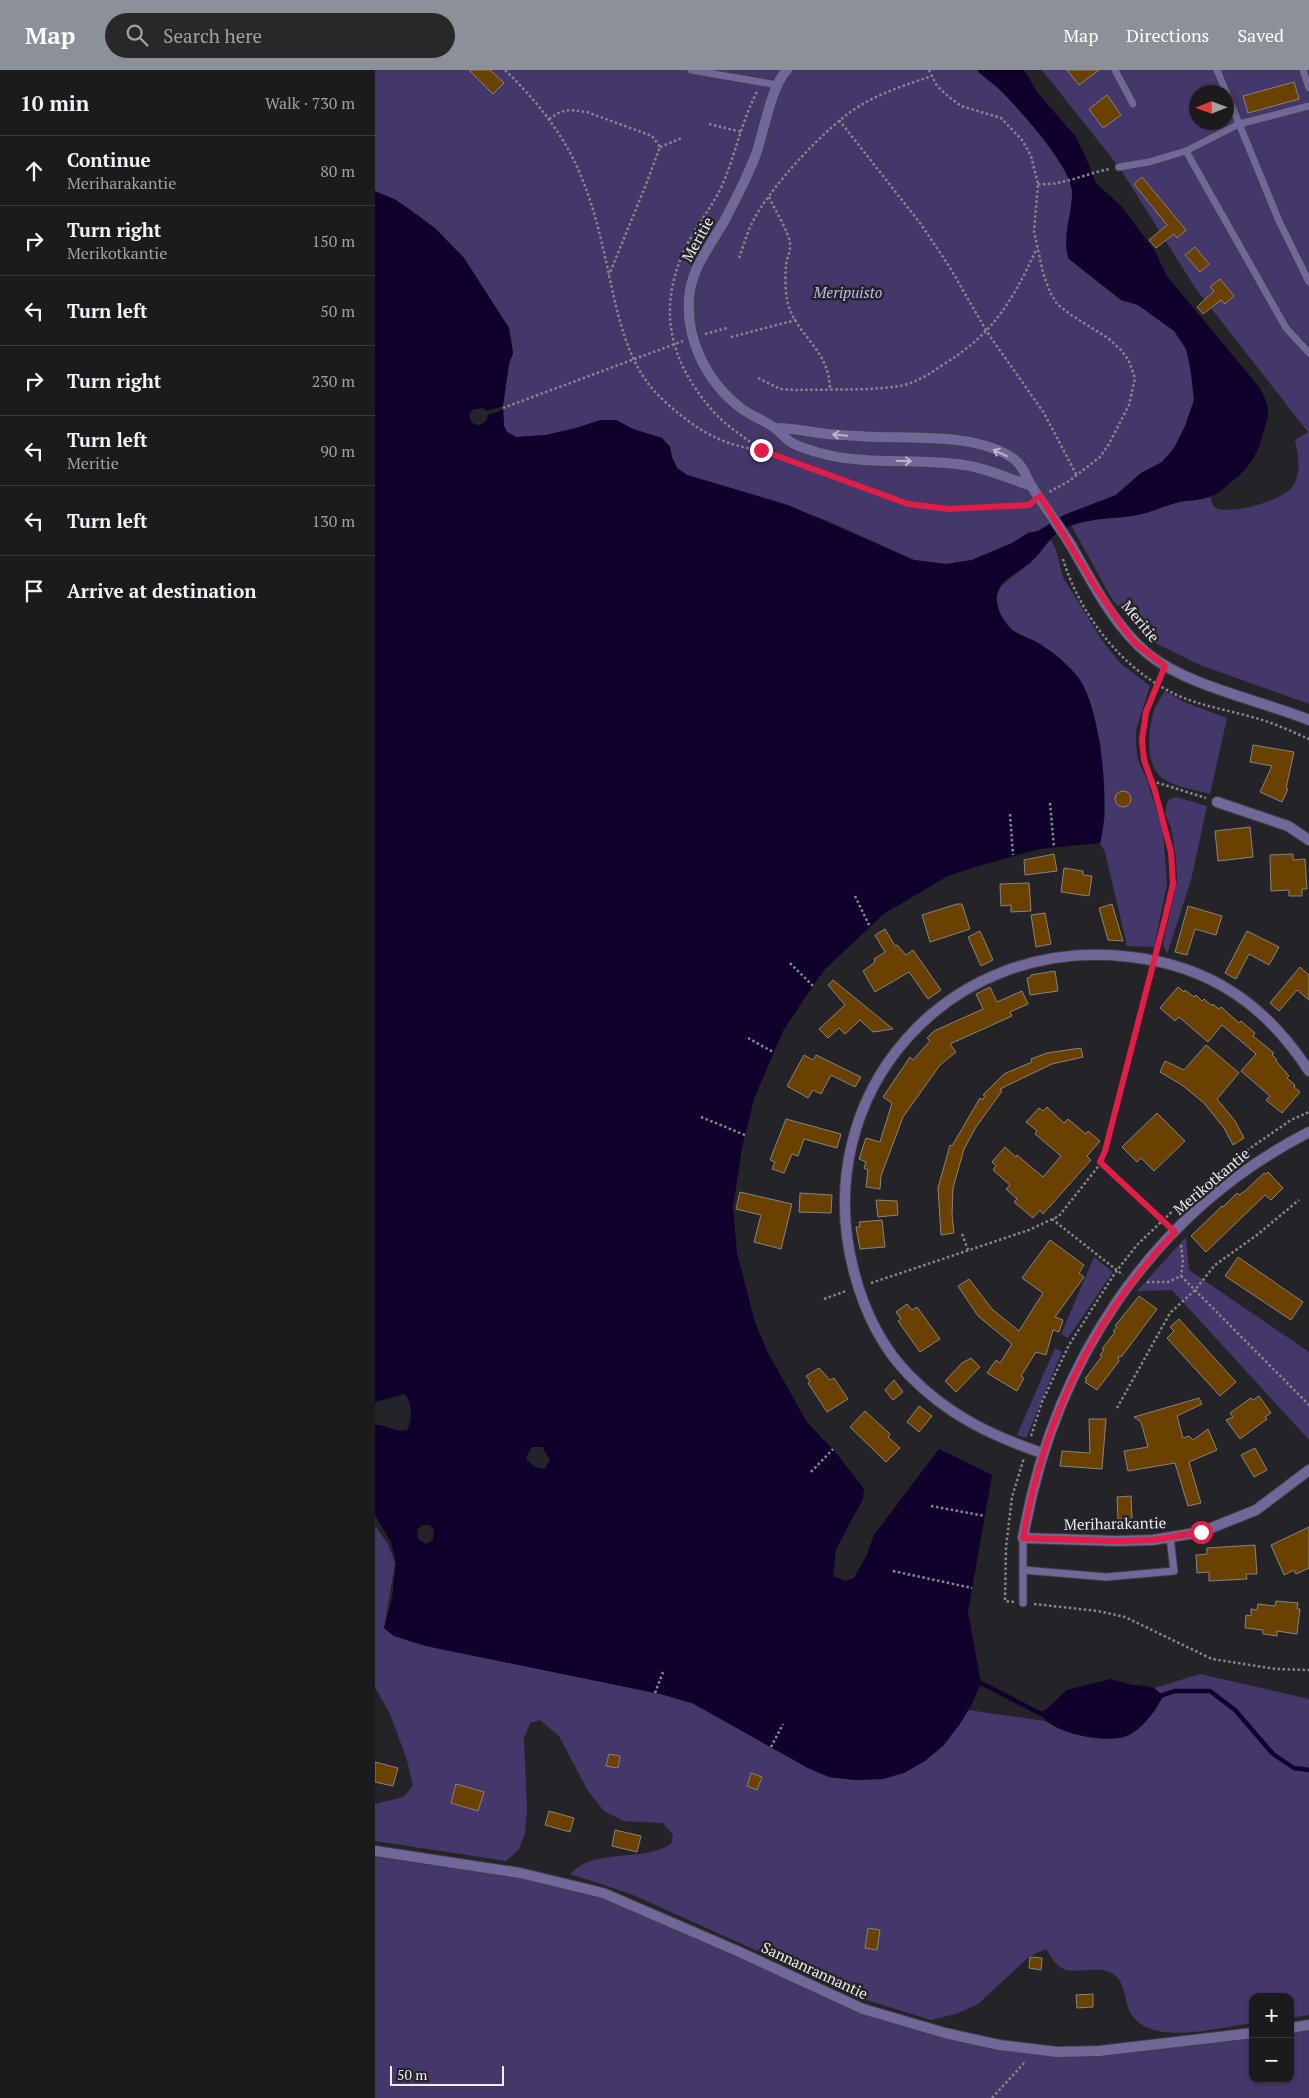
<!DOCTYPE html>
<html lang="en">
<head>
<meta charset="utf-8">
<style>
	body { margin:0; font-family:"PT Serif",serif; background:#28282b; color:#f1f3f6 }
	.controls { position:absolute; right:15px; bottom:15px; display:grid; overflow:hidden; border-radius:10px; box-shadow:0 1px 4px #0004 }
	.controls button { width:45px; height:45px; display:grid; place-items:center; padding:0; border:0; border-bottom:1px solid #39393c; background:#1b1b1e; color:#f1f3f6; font:25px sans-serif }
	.compass { position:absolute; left:814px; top:15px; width:45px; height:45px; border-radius:50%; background:#1b1b1e; box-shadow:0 1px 4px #0004; rotate:269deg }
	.scale { position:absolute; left:15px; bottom:12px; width:114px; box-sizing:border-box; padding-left:5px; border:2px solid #edecef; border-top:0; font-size:14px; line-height:18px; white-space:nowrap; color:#edecef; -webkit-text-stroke:4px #242428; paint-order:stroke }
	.stop { position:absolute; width:15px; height:15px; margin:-11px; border:4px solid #e11d48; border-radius:50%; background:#fff }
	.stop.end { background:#e11d48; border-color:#fff; box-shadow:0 1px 5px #0008 }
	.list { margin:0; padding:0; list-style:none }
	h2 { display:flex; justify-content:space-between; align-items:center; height:65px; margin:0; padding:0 20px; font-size:21px }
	h2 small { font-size:16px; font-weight:400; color:#a0a1a4 }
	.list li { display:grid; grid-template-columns:32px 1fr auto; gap:15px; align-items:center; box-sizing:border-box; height:70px; padding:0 20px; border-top:1px solid #39393c }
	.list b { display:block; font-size:19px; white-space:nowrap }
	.list p { margin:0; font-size:16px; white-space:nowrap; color:#a0a1a4 }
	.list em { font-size:16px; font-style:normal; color:#a0a1a4 }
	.icon { flex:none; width:28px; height:28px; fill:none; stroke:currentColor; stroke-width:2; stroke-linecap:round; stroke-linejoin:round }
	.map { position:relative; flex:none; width:934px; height:2028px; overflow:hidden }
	header { display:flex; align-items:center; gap:30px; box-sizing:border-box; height:70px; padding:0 25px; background:#8c9099; color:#fff }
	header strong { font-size:24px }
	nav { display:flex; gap:28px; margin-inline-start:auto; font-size:18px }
	.search { width:350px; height:45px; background:#28282b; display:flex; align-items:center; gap:12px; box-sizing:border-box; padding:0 18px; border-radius:28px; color:#a0a1a4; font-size:19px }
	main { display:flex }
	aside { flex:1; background:#1b1b1e }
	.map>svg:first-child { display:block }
</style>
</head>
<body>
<header>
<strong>Map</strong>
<div class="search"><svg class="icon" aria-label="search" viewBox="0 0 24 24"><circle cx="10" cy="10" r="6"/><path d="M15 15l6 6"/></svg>Search here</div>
<nav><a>Map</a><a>Directions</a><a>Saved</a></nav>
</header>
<main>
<aside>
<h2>10 min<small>Walk · 730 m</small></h2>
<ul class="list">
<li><svg class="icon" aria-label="ahead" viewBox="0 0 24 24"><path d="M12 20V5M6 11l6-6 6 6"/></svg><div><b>Continue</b><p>Meriharakantie</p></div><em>80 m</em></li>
<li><svg class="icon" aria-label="right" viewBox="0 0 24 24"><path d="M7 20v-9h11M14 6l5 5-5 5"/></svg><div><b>Turn right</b><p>Merikotkantie</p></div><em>150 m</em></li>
<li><svg class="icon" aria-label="left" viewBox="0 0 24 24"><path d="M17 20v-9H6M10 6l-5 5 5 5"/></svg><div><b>Turn left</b></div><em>50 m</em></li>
<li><svg class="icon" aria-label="right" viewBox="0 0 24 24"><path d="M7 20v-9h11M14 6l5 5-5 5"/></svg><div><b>Turn right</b></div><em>230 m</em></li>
<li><svg class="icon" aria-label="left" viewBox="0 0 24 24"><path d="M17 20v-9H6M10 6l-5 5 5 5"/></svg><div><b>Turn left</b><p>Meritie</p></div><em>90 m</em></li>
<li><svg class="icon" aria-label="left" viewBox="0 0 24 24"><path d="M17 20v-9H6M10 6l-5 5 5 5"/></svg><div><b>Turn left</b></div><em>130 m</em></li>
<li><svg class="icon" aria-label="arrive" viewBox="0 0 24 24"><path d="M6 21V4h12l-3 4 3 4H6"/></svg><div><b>Arrive at destination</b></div></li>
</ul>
</aside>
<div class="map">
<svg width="934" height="2028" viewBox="0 0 934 2028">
	<rect width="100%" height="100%" fill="#242428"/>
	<g fill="#443769" fill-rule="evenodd">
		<path d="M0,0H602C608,7 615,11 622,17C641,35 696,96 697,121C698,143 686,167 694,189L746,230L763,235L780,246L799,261L811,279L818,313L819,330L810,357L799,378L787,392L766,403L741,425L689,445L663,461L653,463L637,473L597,490L571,494L539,490L451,450L369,422L312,405L302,398L297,387L295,377L287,368L258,359L241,350H226L201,358L171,365L141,367L132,362L129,356L128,336L134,294L138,283L134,258L89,188L61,159L45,147L21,130L0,121Z"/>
		<path d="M667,0H934V634L825,595L780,573L738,531L696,455L733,447L757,446L810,430L835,427L839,437C854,447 909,430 918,416C927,402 923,384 920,370L933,362L821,219L744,97ZM822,22H852V52H822Z"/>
		<polygon points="675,468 681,480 688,507 726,569 745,593 775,616 761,660 761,674 763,690 772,710 788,761 792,814 779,877 752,876 730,782 725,773 730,746 725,672 666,574 637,560 625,544 621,528 626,516 657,491"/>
		<path d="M790,621L809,632L852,648L835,724C821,720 799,717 787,708C769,693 773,657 780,638C783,632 787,626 790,621Z"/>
		<polygon points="801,727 832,736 816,810 792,884 788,874 802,810 801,789 796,757 790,744 792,733 795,729"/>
		<polygon points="811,1167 814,1200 934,1282 934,1370 797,1220 762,1221"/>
		<polygon points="719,1187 738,1202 693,1268 686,1264"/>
		<polygon points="680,1278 687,1282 651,1368 642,1365"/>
		<path d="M0,1456L13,1474L20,1493L9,1558L19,1566L51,1576L285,1624L319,1634L433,1698L454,1707L480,1710L508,1709L568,1676L593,1640L670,1651L684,1659L768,1653L779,1642L788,1626L779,1618L825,1604L934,1629V1945L915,1948V1927H878V1953C846,1957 774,1978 755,1942C749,1929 751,1913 738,1904C723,1894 703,1905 689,1899C680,1896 676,1886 671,1879L655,1886L603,1934L581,1944L556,1950L491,1930L256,1824L195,1804C220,1777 266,1793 296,1774L298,1765L288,1753L248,1751L229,1741L213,1721L184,1666L165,1650L155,1653L149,1668L152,1740L150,1763L144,1779L131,1791L0,1771V1734L28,1727L38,1716L32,1690L15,1644L0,1617Z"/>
		<polygon points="0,1781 188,1812 525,1951 682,1982 878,1963 878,2009 915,2009 915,1958 934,1955 934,2028 0,2028"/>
	</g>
	<g fill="#10002c" fill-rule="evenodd">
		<path d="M602,0H649L662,22L701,67L712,90L721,113L747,137L780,181L792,206L884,317C897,340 894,343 887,367C880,391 872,399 853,415C847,420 841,425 834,427C823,431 812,430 801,433C786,437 773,444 757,446C738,449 717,448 698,455C675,462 671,479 656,492C647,500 634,505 626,515C616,529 625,548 636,559C644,566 657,569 666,575C680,583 693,595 703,607C726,637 736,737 725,773L665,779L607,795L573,806L510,843L449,900L438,916L408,961L379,1029L367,1078L358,1137L362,1183L380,1252L392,1281L432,1352L462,1384L489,1419L488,1429L461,1479L458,1506L470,1511L479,1508L492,1485L499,1465L564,1379L617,1405L593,1542L606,1613L598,1632L585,1654L568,1676L550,1691L529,1703L508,1709L480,1710L454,1707L433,1698L317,1633L290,1625L51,1576L19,1566L9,1558L17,1528L21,1492L16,1472L0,1445V1355C12,1354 20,1363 32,1360C38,1349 37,1334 30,1324L0,1332V121L21,130L45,147L61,159L89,188L134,258L138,283L134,294L128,336L129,356L132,362L141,367L171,365L201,358L226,350H241L258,359L287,368L295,377L297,387L302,398L312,405L413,435L539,490L571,494L597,490L637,473L653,463L663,461L689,445L741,425L766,403L787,392L799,378L810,356L819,330L815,295L811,279L799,261L763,235L746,230L694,189C686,167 698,143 697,121C696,96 641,35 622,17C615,11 608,7 602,0ZM157,1377H167L175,1389L171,1398C162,1400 156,1395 151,1388ZM47,1455H55L59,1460L58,1470L51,1474L43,1469L42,1460Z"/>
		<path d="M735,1609L757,1615L771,1616L779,1618L788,1626C781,1640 767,1660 752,1666C731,1674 677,1664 666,1644L692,1620Z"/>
	</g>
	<polygon fill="#242428" points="128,336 128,340 113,345 111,351 107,354 102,355 96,352 94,346 97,340 108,338 112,341"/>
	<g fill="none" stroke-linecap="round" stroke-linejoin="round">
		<g stroke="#10002c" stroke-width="4.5">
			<polyline points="606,1613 666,1644 671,1643"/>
			<polyline points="782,1627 800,1621 835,1621 860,1640 898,1684 919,1698 934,1700"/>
		</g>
	</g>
	<g fill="#6b4100" stroke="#87837f">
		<polygon points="94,0 115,0 129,13 118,24"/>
		<polygon points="692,0 724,0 704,15"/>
		<polygon points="919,12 924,29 873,43 868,26"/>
		<polygon points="732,25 746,45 728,58 714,39"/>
		<polygon points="767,107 811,160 802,168 799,164 781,178 774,170 792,155 759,114"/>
		<polygon points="820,177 834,194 825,202 810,185"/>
		<polygon points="845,209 859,226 850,234 846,230 828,244 822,237 839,221 835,217"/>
		<polygon points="878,675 919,682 911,718 913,719 907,732 885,722 897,696 875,692"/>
		<circle cx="748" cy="729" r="8"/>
		<polygon points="875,757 878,787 843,791 840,761"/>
		<polygon points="679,784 682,801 650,805 649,790"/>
		<polygon points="918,784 918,790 930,789 932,819 927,819 927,826 914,826 914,820 896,821 895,785"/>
		<polygon points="689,798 708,801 708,805 717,806 714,826 686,822"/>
		<polygon points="654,813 656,841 636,842 636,835 626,836 625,814"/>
		<polygon points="582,834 587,834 595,859 555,872 547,845"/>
		<polygon points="737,834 748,871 733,870 724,838"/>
		<polygon points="813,836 847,846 841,865 820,859 812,885 800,882"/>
		<polygon points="670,843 676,874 661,877 656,845"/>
		<polygon points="510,859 520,876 522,875 531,885 538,880 566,920 553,929 534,902 500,922 488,901 500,892 499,889 510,882 500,865"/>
		<polygon points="605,861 618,890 606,896 593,867"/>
		<polygon points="872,861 904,877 894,895 874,884 861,909 850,903"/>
		<polygon points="925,897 934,905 934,930 922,920 904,941 895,933"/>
		<polygon points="680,901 683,921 655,925 652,908 656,907 656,905"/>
		<polygon points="458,910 518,959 498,962 485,950 470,964 464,958 453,968 444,959 470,935 453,915"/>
		<polygon points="615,917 622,932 647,921 653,934 635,942 637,946 575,974 581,982 565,995 528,1047 506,1106 505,1119 491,1117 493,1100 489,1098 491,1092 484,1089 491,1068 505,1072 517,1033 508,1027 535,987 538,990 555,971 552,968 559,961 608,939 601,924"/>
		<polygon points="803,917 809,922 810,920 819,927 821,925 827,931 829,929 837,936 838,934 844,939 846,937 864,953 866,951 880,963 878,966 899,983 897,985 902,990 901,991 914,1006 912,1008 920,1015 919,1017 925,1022 907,1043 891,1030 895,1026 866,1001 881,984 847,955 833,972 804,947 800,951 785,938"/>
		<polygon points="831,975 864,1003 842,1029 860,1051 869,1068 858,1075 849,1058 829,1033 807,1015 785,1002 790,991 809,1000"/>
		<polygon points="706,978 708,987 677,994 625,1019 627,1021 601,1057 589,1079 578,1118 577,1145 579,1163 566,1165 563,1118 575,1075 577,1076 605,1028 607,1030 610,1026 608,1025 629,1004 657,992 656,989 672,983"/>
		<polygon points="429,985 438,990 441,985 486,1007 480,1017 456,1005 446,1024 438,1020 433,1028 412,1016"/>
		<polygon points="672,1037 689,1053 693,1049 711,1064 713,1061 725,1071 712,1086 716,1090 668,1144 665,1140 658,1148 639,1132 642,1129 631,1119 635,1115 618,1100 621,1096 617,1092 630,1077 641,1087 642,1085 668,1107 686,1086 660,1064 662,1061 651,1052 664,1038 668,1041"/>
		<polygon points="782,1043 810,1071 779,1101 766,1088 762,1092 747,1077"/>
		<polygon points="411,1049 466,1064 462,1078 429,1069 423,1086 417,1084 409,1103 397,1099 400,1092 395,1090"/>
		<polygon points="893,1102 908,1118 896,1130 890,1125 831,1182 816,1166 847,1136 848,1137 862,1123 864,1125 870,1121 889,1103 891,1104"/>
		<polygon points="365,1122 417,1134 406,1179 379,1172 386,1145 361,1139"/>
		<polygon points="425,1123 457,1125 456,1143 424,1142"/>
		<polygon points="501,1130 522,1131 523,1145 503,1147"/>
		<polygon points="507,1150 510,1177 485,1179 481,1157 485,1157 484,1152"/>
		<polygon points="675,1170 709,1195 704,1203 709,1207 680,1247 688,1250 684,1262 678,1260 671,1285 661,1282 646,1306 649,1308 642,1321 612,1303 621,1290 625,1293 637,1274 603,1246 583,1216 594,1209 617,1239 644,1261 668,1223 647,1208"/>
		<polygon points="863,1187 928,1232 916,1250 850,1206"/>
		<polygon points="764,1226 782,1239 747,1286 743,1287 744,1291 722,1320 710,1312 712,1310 710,1309 727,1286 725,1285 729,1280 727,1279 740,1262 738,1261 742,1257 740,1256"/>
		<polygon points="532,1234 537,1240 542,1237 565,1269 545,1282 523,1251 526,1249 521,1242"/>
		<polygon points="804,1249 861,1312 845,1326 792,1268 799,1261 795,1257"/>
		<polygon points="596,1288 605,1297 581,1322 570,1311 587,1293"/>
		<polygon points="444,1298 455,1310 459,1308 473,1329 452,1342 433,1313 435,1311 431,1306"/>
		<polygon points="519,1310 528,1322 518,1330 510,1320"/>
		<polygon points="884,1326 896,1343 890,1347 892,1349 865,1369 851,1350 858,1347 855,1343 876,1328 878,1330"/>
		<polygon points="824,1328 827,1334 802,1346 808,1368 814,1366 818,1370 833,1359 842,1380 814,1392 826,1433 813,1436 800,1393 753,1401 749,1381 773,1377 766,1352 759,1347"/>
		<polygon points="544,1336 557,1346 544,1362 532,1352"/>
		<polygon points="490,1341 515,1364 513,1367 525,1378 511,1392 475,1357"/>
		<polygon points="714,1349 731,1349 727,1399 685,1396 687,1381 715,1383"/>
		<polygon points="880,1378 892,1400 879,1407 866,1385"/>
		<polygon points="756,1426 757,1448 743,1449 742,1427"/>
		<polygon points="934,1457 934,1498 921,1504 919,1500 909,1505 896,1475"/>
		<polygon points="880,1475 882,1504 871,1504 872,1509 834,1511 834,1502 822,1503 821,1485 832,1484 832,1478"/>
		<polygon points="901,1531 923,1533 922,1539 925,1539 922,1564 902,1561 902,1566 888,1564 888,1560 870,1558 871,1545 876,1546 876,1539 882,1540 883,1534 900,1536"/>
		<polygon points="234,1684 245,1686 243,1698 231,1696"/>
		<polygon points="0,1692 23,1698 18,1716 0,1712"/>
		<polygon points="376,1703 387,1707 382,1720 372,1716"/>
		<polygon points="81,1714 109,1722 103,1741 76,1733"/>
		<polygon points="174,1741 199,1748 195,1762 170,1755"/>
		<polygon points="240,1760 266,1766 262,1782 237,1776"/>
		<polygon points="493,1858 505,1860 502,1880 490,1878"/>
		<polygon points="655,1887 667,1888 666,1900 654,1898"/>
		<polygon points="718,1924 718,1937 702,1938 701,1925"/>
	</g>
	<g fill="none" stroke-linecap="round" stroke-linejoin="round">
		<defs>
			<g id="service">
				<polyline points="316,0 403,15"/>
				<polyline points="740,0 758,34"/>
				<polyline points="842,0 904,151 934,212"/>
				<polyline points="928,0 934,18"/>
				<polyline points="811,81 911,258 934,283"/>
				<polyline points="744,97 774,92 811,81 864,54 934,36"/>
				<polyline points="648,1468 648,1533"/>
				<polyline points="648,1500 731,1507 799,1501 795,1467"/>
			</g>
			<g id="minor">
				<path d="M412,0C396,16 389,62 381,84C373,106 362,126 352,146C339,171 320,192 315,220C308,266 331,312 367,339C377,346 390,351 400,358C405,362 409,367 414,371C424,378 441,382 453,385C497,395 544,388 589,395C612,398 634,409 657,416"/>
				<path d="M400,358C415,358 424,360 438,362C453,365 468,365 483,366C529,370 600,361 639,389C650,398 650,406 657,417C670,437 684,456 697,477C718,514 740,557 773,584C814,617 885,630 934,650"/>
				<polyline points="842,732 913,756 934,770"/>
				<path d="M934,1062C775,1144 678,1294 648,1468L742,1471L778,1470L826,1462L881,1440L934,1400"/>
				<path d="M667,1383C617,1366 573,1345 535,1306C507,1278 489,1240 479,1202C432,1023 574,864 756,887C835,896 891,935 934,1001"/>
				<polyline points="0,1781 145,1803 228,1823 360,1880 488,1939 570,1963 624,1975 682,1982 724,1981 878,1963"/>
				<polyline points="915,1958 934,1955"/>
			</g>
		</defs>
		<use href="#service" stroke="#404044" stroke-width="9"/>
		<use href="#minor" stroke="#404044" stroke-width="12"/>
		<g stroke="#87878a" stroke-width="2.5" stroke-dasharray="2.5 2.5" stroke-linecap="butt">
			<path d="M130,0C163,32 191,67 208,111C223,148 230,188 239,228C246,257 254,287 272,312C281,324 295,337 307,346C330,365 356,377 386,380L533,434L574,439L654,435"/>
			<polyline points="554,0 562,16 574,27 586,36 626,48 647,70 656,86 663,114 659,161 668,203 675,222 682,234 696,245 733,268 745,279 753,289 760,308 754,335 734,374 725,387 694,411 674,422"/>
			<path d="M382,22C366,52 360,87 346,118C335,140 318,160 308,183C282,243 296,293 338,341C351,356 369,367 385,379"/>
			<polyline points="174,49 185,42 195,40 212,42 277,66 285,77 270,117 234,205"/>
			<polyline points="464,50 545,153 574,196 612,262 669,343 702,406"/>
			<polyline points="334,54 367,62"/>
			<polyline points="285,77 307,68"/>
			<path d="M663,114C687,116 712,103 735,99"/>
			<path d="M394,127C399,138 414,163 415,173C416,181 412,187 411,195C410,207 410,222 413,234C422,266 454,279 455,319"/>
			<path d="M364,188C368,177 371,166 376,155C393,119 451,56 486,35C508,22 533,14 557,6"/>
			<polyline points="330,264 352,258"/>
			<polyline points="356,267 421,250"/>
			<path d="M383,308L405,319L421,320C455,319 491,321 525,316C540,313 553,305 566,296C617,265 636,234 661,180"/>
			<polyline points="128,338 308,271"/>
			<path d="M688,489C706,549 754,608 814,630C837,638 861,642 884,649C901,654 918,662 934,669"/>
			<polyline points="777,711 831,728"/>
			<polyline points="675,733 679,777"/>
			<polyline points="635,744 638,785"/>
			<polyline points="480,826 495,857"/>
			<path d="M782,880C790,848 800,816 796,783C790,735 758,691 771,642C774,630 780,618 786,607"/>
			<polyline points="415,893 438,916"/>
			<polyline points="373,968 398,982"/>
			<polyline points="326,1047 370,1065"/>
			<polyline points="725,1092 791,1154"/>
			<polyline points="677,1149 748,1205"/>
			<polyline points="587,1164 593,1180"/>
			<polyline points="806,1175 808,1192 806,1206"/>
			<polyline points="772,1212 793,1212 806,1206 934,1335"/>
			<polyline points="496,1213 654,1160 684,1146 722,1098 730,1081 776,902"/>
			<polyline points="449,1229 471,1221"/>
			<polyline points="742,1338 795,1243 820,1220 840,1195 882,1165 924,1130"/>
			<polyline points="656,1366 667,1332 694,1275 740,1203 762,1175 807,1132 855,1092 916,1050 934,1042"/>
			<polyline points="436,1402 458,1379"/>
			<polyline points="556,1436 610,1446"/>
			<polyline points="518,1501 597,1518"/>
			<polyline points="639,1532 630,1531 631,1477 637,1427 649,1388"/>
			<polyline points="659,1534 723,1541 750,1547 837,1589 901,1599 934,1600"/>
			<polyline points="280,1623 288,1602"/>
			<polyline points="396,1677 408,1654"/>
			<polyline points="617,2028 651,1991"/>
		</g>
		<use href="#service" stroke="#726799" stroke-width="7"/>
		<use href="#minor" stroke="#726799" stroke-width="10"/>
	</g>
	<defs><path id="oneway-shaft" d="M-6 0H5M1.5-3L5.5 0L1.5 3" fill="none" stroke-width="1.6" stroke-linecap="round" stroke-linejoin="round" transform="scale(1.25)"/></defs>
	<g stroke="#bcb7cd">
		<use href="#oneway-shaft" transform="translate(465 365) rotate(-175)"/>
		<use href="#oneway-shaft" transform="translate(625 383) rotate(-155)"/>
		<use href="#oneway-shaft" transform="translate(529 391) rotate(2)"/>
	</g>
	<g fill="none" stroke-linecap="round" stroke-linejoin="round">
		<path stroke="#e11d48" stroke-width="6" d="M386,380L533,434L574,439L654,435L665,426L721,518L747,556L760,573L790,596L771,642L767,670L769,690L780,721L796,782L798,814L790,848L730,1081L725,1092L800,1162C717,1249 668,1351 648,1468L742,1471L778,1470L826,1462"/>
	</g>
	<g text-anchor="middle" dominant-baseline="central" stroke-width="5" stroke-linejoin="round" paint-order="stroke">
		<g font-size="15" fill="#edecef" stroke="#242428">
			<text transform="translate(322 169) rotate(-61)">Meritie</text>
			<text transform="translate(766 551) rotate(50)">Meritie</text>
			<text transform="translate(836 1111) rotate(-40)">Merikotkantie</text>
			<text transform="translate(740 1453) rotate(-1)">Meriharakantie</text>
			<text transform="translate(440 1900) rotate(25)">Sannanrannantie</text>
		</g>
		<g font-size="15" font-style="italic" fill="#c4b7f4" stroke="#242428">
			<text x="473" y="222">Meripuisto</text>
		</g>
	</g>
</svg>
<div class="controls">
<button>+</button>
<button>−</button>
</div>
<svg class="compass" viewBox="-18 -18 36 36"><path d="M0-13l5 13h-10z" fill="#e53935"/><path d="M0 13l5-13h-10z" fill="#a0a1a4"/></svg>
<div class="scale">50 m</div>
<div class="stop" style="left:826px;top:1462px"></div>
<div class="stop end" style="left:386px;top:380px"></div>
</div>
</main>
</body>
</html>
